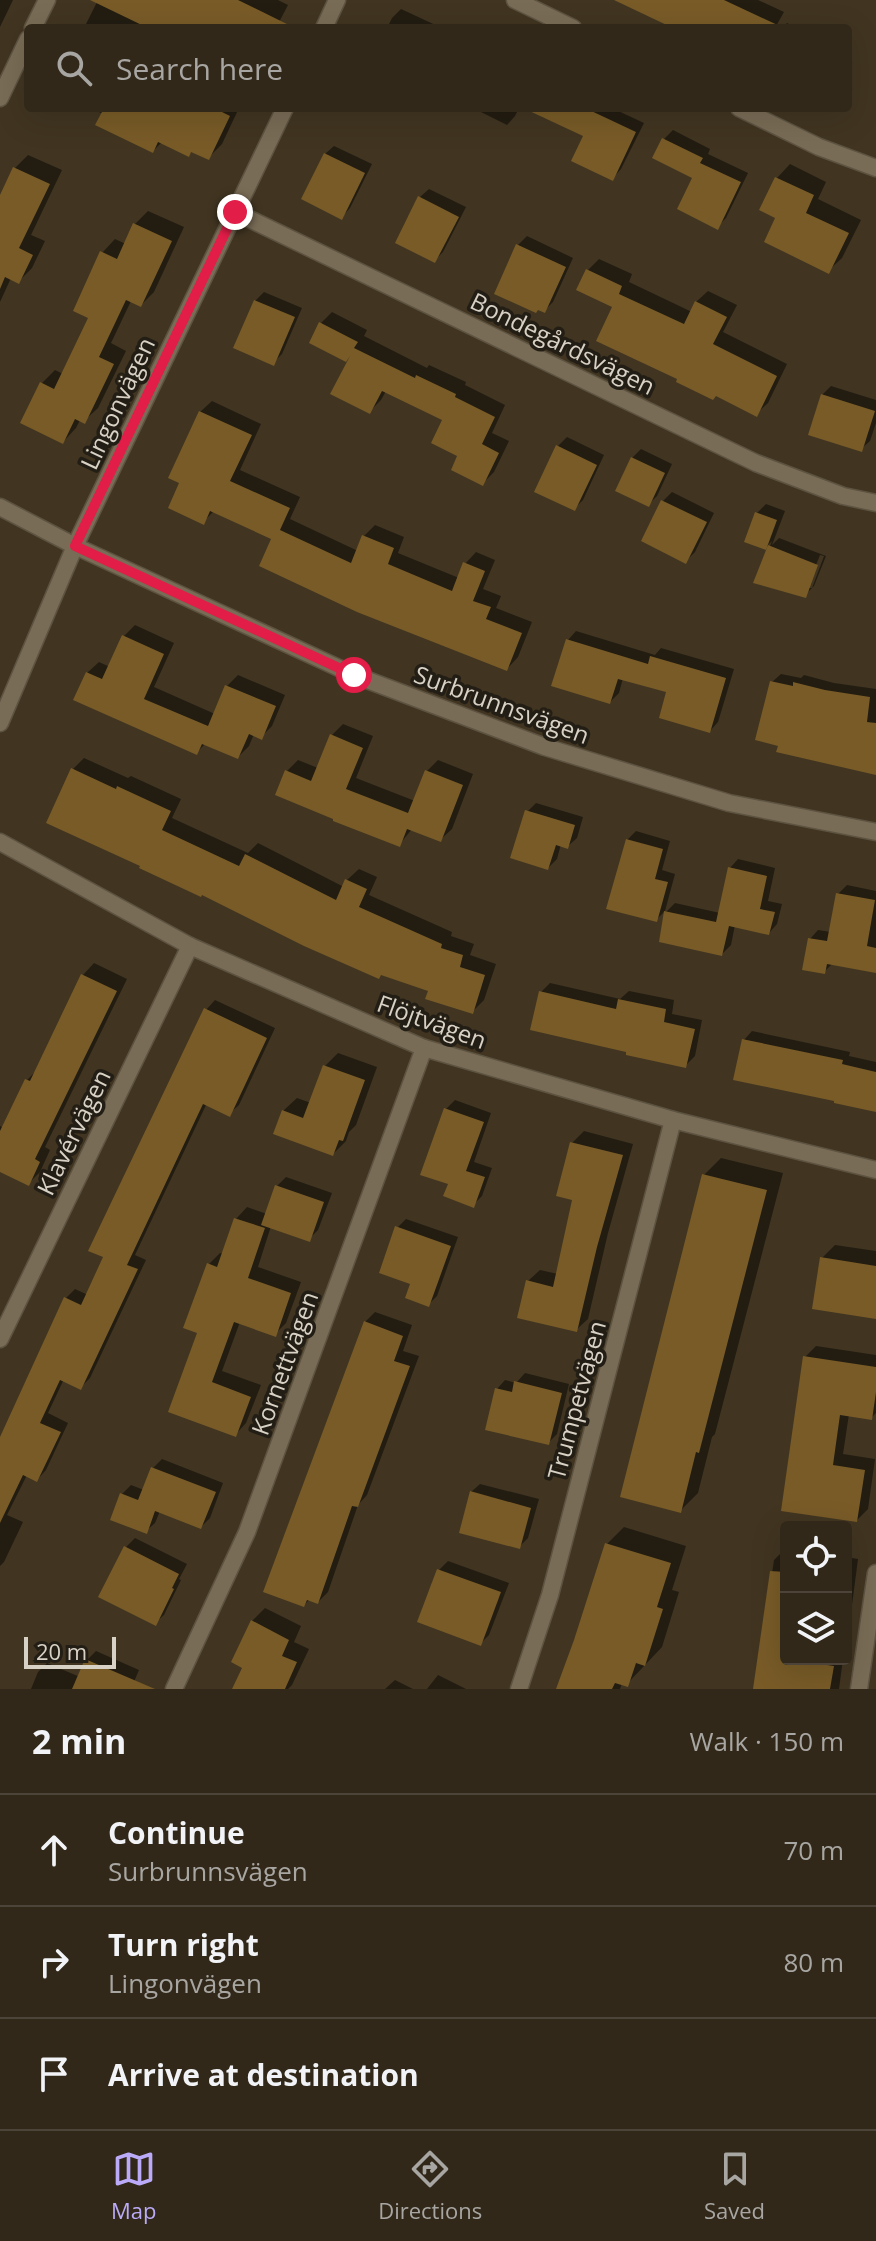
<!DOCTYPE html>
<html lang="en">
<head>
<meta charset="utf-8">
<style>
	body { margin:0; font-family:"Open Sans",sans-serif; background:#3d3426; color:#f1f3f6 }
	.controls { position:absolute; right:24px; bottom:24px; display:grid; overflow:hidden; border-radius:8px; box-shadow:0 8px 32px #0002 }
	.controls button { width:72px; height:72px; display:grid; place-items:center; padding:0; border:0; border-bottom:2px solid #4c4438; background:#312819; color:#f1f3f6; font:40px sans-serif }
	.scale { position:absolute; left:24px; bottom:20px; width:92px; box-sizing:border-box; padding-left:8px; border:4px solid #d8d1c5; border-top:0; font-size:22px; line-height:28px; white-space:nowrap; color:#d8d1c5; -webkit-text-stroke:6px #231e15; paint-order:stroke }
	.stop { position:absolute; width:24px; height:24px; margin:-18px; border:6px solid #e11d48; border-radius:50%; background:#fff }
	.stop.end { background:#e11d48; border-color:#fff; box-shadow:0 2px 8px #0008 }
	.list { margin:0; padding:0; list-style:none }
	h2 { display:flex; justify-content:space-between; align-items:center; height:104px; margin:0; padding:0 32px; font-size:34px }
	h2 small { font-size:26px; font-weight:400; color:#a8a6a2 }
	.list li { display:grid; grid-template-columns:52px 1fr auto; gap:24px; align-items:center; box-sizing:border-box; height:112px; padding:0 32px; border-top:2px solid #4c4438 }
	.list b { display:block; font-size:30px; white-space:nowrap }
	.list p { margin:0; font-size:26px; white-space:nowrap; color:#a8a6a2 }
	.list em { font-size:26px; font-style:normal; color:#a8a6a2 }
	.icon { flex:none; width:44px; height:44px; fill:none; stroke:currentColor; stroke-width:2; stroke-linecap:round; stroke-linejoin:round }
	.map { position:relative; flex:none; width:876px; height:1689px; overflow:hidden }
	.search { position:absolute; background:#312819; box-shadow:0 8px 32px #0002; left:24px; right:24px; top:24px; height:88px; display:flex; align-items:center; gap:20px; box-sizing:border-box; padding:0 28px; border-radius:8px; color:#a8a6a2; font-size:30px }
	.sheet { height:440px; background:#312819 }
	nav { display:flex; justify-content:space-around; align-items:center; box-sizing:border-box; height:112px; border-top:2px solid #4c4438; background:#312819; font-size:22px; color:#a8a6a2 }
	nav a { display:grid; justify-items:center; gap:4px }
	nav .on { color:#baaaf7 }
	.map>svg:first-child { display:block }
</style>
</head>
<body>
<div class="map">
<svg width="876" height="1689" viewBox="0 0 876 1689">
	<rect width="100%" height="100%" fill="#413521"/>
	<g fill="#0007" fill-rule="evenodd">
		<polygon points="0,0 13,0 0,27"/>
		<polygon points="98,0 278,0 288,5 276,28 84,28"/>
		<polygon points="619,0 758,0 784,12 775,28 678,28"/>
		<polygon points="401,9 442,28 387,28 392,18"/>
		<polygon points="787,23 797,28 782,28"/>
		<polygon points="91,108 239,108 222,144 209,157 162,142 153,151 103,114"/>
		<polygon points="473,108 519,108 515,116 507,125"/>
		<polygon points="528,108 612,108 644,123 621,169 613,178 586,135"/>
		<polygon points="673,130 710,149 708,154 748,173 726,218 717,227 695,177 664,139"/>
		<polygon points="334,146 372,164 350,208 342,217 325,154"/>
		<polygon points="28,155 62,170 31,235 45,241 32,268 19,281 11,278 0,302 0,199 15,168"/>
		<polygon points="790,164 826,182 818,199 861,220 842,258 828,271 778,217 762,209 777,178"/>
		<polygon points="429,189 466,207 443,252 434,261 420,197"/>
		<polygon points="148,211 184,227 154,292 141,305 131,301 111,343 126,351 98,408 84,421 80,420 76,428 63,442 41,384 55,370 63,374 91,317 102,253 115,239 126,244 135,224"/>
		<polygon points="527,236 573,258 553,302 544,311 518,245"/>
		<polygon points="599,259 632,274 629,282 692,312 696,302 708,291 737,305 723,332 787,364 768,403 756,414 679,378 614,306 588,270"/>
		<polygon points="264,292 302,308 282,354 273,363 255,301"/>
		<polygon points="332,312 367,330 364,336 427,368 429,365 466,382 465,385 505,405 492,433 509,441 494,472 483,483 460,455 445,419 386,391 381,400 370,411 353,354 321,323"/>
		<polygon points="831,386 876,400 876,423 870,441 861,449 822,395"/>
		<polygon points="212,401 261,424 240,470 300,497 290,519 358,551 364,536 375,525 404,537 398,553 459,578 465,564 476,552 495,560 483,589 501,596 496,608 532,622 518,657 507,669 274,538 214,511 203,522 182,482 200,412"/>
		<polygon points="567,437 604,455 583,500 574,509 558,446"/>
		<polygon points="641,449 672,464 657,496 648,505 632,458"/>
		<polygon points="672,492 714,513 695,552 686,561 643,540 663,501"/>
		<path d="M766,504L785,511L772,545L779,538L826,556L814,586L805,595L756,582L772,541L765,548L757,513ZM820,555L824,556L812,588H807Z"/>
		<polygon points="135,625 174,643 154,687 215,714 227,686 238,675 285,695 272,726 261,737 254,734 249,746 238,757 206,743 197,752 87,673 99,662 110,667 124,636"/>
		<polygon points="576,631 655,655 661,648 734,669 718,722 710,731 669,691 623,678 619,693 610,702 568,640"/>
		<polygon points="781,674 801,678 804,675 834,683 876,689 876,772 780,744 772,682"/>
		<polygon points="343,724 373,736 356,778 415,801 427,771 438,760 473,774 452,829 440,840 412,829 399,845 287,771 298,760 318,768 332,735"/>
		<polygon points="84,758 128,778 131,776 181,799 172,818 248,853 258,843 344,887 347,880 359,869 377,877 369,895 452,932 451,936 474,944 470,955 496,964 484,1000 472,1012 430,989 305,944 73,769"/>
		<polygon points="536,803 583,817 577,838 568,846 561,844 557,859 548,868 527,812"/>
		<polygon points="636,831 670,841 662,870 675,874 665,911 656,920 627,840"/>
		<polygon points="738,859 775,868 768,901 782,904 777,924 769,933 735,925 731,945 722,954 666,912 675,903 720,913 730,868"/>
		<polygon points="847,885 876,891 876,971 833,963 824,972 810,939 818,930 831,932 838,894"/>
		<polygon points="94,963 127,979 45,1147 50,1150 40,1172 29,1183 0,1170 0,1126 4,1128 27,1080 38,1069 83,975"/>
		<polygon points="550,983 620,999 629,991 674,1000 672,1014 702,1020 695,1056 686,1065 629,1051 541,992"/>
		<polygon points="215,1000 275,1028 239,1105 229,1114 207,1103 135,1255 146,1260 90,1378 81,1387 64,1379 48,1413 68,1423 46,1470 37,1480 27,1475 7,1515 23,1522 4,1562 0,1566 0,1442 66,1298 75,1289 88,1295 206,1010"/>
		<polygon points="752,1031 850,1052 849,1056 876,1062 876,1111 744,1040"/>
		<polygon points="338,1053 377,1067 356,1125 349,1132 346,1141 333,1154 283,1111 297,1098 311,1103 325,1066"/>
		<polygon points="455,1100 491,1113 474,1162 492,1168 482,1196 473,1205 450,1183 446,1109"/>
		<polygon points="584,1131 633,1144 608,1233 588,1319 576,1330 528,1281 540,1270 558,1274 575,1199 572,1143"/>
		<polygon points="721,1158 783,1173 715,1434 712,1437 698,1493 681,1510 704,1175"/>
		<polygon points="286,1177 332,1193 318,1230 309,1239 271,1226 258,1267 301,1282 286,1323 275,1334 240,1322 222,1371 261,1385 246,1423 235,1435 170,1410 200,1332 209,1264 220,1253 224,1254 236,1219 247,1207 267,1214 277,1186"/>
		<polygon points="406,1219 458,1237 437,1296 428,1305 412,1283 397,1228"/>
		<polygon points="835,1245 876,1251 876,1317 822,1258"/>
		<polygon points="375,1312 412,1325 403,1351 419,1356 367,1495 358,1505 328,1592 318,1602 310,1599 304,1605 365,1322"/>
		<polygon points="816,1346 876,1355 876,1413 871,1418 849,1414 843,1454 875,1459 868,1509 857,1520 783,1509 805,1357"/>
		<polygon points="525,1373 569,1384 557,1434 548,1443 497,1389 505,1380 516,1383"/>
		<polygon points="162,1459 223,1483 210,1518 201,1527 160,1511 155,1523 146,1531 112,1519 122,1494 131,1485 144,1490 153,1468"/>
		<polygon points="480,1484 539,1499 528,1538 519,1547 471,1492"/>
		<polygon points="624,1527 686,1546 672,1590 679,1592 662,1647 627,1684 622,1683 620,1689 558,1689 607,1544"/>
		<polygon points="135,1538 187,1564 179,1579 181,1580 164,1615 155,1623 126,1547"/>
		<polygon points="785,1549 786,1659 843,1659 839,1689 755,1689 774,1560"/>
		<polygon points="846,1557 858,1559 852,1605 846,1611"/>
		<polygon points="448,1561 509,1583 489,1635 480,1644 439,1570"/>
		<polygon points="265,1608 301,1626 294,1642 309,1649 292,1685 288,1689 261,1689 244,1667 252,1621"/>
		<polygon points="96,1651 139,1670 131,1689 31,1689 38,1672 47,1663 80,1677 87,1660"/>
		<polygon points="438,1675 466,1689 427,1689"/>
		<polygon points="395,1680 413,1689 385,1689"/>
	</g>
	<g fill="#785b27">
		<polygon points="90,0 238,0 295,28 148,28"/>
		<polygon points="614,0 724,0 784,28 673,28"/>
		<polygon points="104,108 214,108 230,116 209,160 191,152 189,157 158,142 153,153 95,125"/>
		<polygon points="523,108 585,108 636,132 613,181 571,161 583,136"/>
		<polygon points="662,138 703,158 700,163 741,182 718,230 677,209 692,178 652,158"/>
		<polygon points="324,153 365,173 342,220 301,199"/>
		<polygon points="13,167 50,184 19,248 33,255 19,284 5,277 0,289 0,195"/>
		<polygon points="775,177 814,195 806,213 849,233 829,274 764,242 775,218 759,210"/>
		<polygon points="418,196 459,217 435,263 395,243"/>
		<polygon points="133,223 172,241 141,307 126,300 99,357 114,364 85,424 75,419 63,444 20,423 40,382 54,389 88,318 73,311 100,251 117,259"/>
		<polygon points="516,244 566,267 545,313 538,310 536,313 494,294"/>
		<polygon points="586,269 622,286 619,294 684,324 695,301 727,317 713,344 777,376 757,417 716,396 713,400 676,382 677,379 596,341 612,307 576,290"/>
		<polygon points="254,300 295,317 274,366 233,348"/>
		<polygon points="319,322 358,342 354,348 415,378 416,375 456,394 455,397 495,417 482,444 499,453 483,486 451,470 457,456 431,443 442,420 382,391 370,414 330,394 350,356 346,362 309,343"/>
		<polygon points="821,394 875,411 862,452 808,435"/>
		<polygon points="199,411 252,435 230,481 290,508 280,530 351,563 362,535 394,548 388,564 452,591 463,562 485,571 473,601 491,607 486,619 522,633 507,671 357,612 259,566 271,539 210,511 204,525 168,508 179,483 168,478"/>
		<polygon points="556,445 597,465 575,511 534,492"/>
		<polygon points="631,457 665,473 649,507 615,491"/>
		<polygon points="661,500 707,522 686,564 641,541"/>
		<polygon points="755,512 777,520 766,550 744,542"/>
		<polygon points="768,545 818,565 806,598 753,583"/>
		<polygon points="122,635 164,654 144,699 208,726 225,685 276,706 262,740 249,734 238,759 202,744 197,755 73,700 86,672 102,679"/>
		<polygon points="566,639 648,664 650,656 726,678 710,733 659,718 666,692 618,679 610,704 551,686"/>
		<polygon points="770,681 793,686 793,682 825,690 870,697 867,722 876,723 876,775 776,752 778,746 755,740"/>
		<polygon points="330,734 363,748 346,789 408,813 425,770 463,785 441,842 407,829 400,847 333,821 333,819 275,795 285,770 311,781"/>
		<polygon points="71,768 116,789 117,786 171,811 162,830 239,866 245,854 336,900 345,879 367,889 359,907 442,944 441,948 463,955 460,967 485,975 473,1014 425,999 428,991 381,975 379,979 304,946 202,895 201,897 139,868 140,866 46,823"/>
		<polygon points="525,810 575,825 568,849 556,845 548,870 510,858"/>
		<polygon points="626,839 663,849 655,879 668,882 657,922 606,909"/>
		<polygon points="728,867 767,876 760,909 775,912 769,935 729,926 722,956 659,942 664,911 716,922"/>
		<polygon points="836,893 875,900 867,946 876,948 876,973 827,964 825,974 802,970 808,938 827,941"/>
		<polygon points="81,974 117,991 35,1159 40,1162 29,1186 0,1172 0,1131 25,1079 30,1081"/>
		<polygon points="539,991 616,1009 618,999 666,1009 664,1022 695,1029 686,1068 626,1055 626,1052 530,1030"/>
		<polygon points="204,1008 267,1038 230,1117 203,1104 127,1265 138,1269 81,1390 60,1380 40,1423 61,1432 37,1482 23,1475 0,1523 0,1437 64,1297 81,1305 103,1257 88,1251"/>
		<polygon points="742,1039 843,1060 842,1064 876,1072 876,1112 834,1103 834,1101 733,1080"/>
		<polygon points="323,1065 365,1080 343,1141 339,1140 333,1156 273,1134 282,1110 303,1118"/>
		<polygon points="444,1108 484,1122 466,1171 485,1177 474,1208 443,1196 448,1184 420,1175"/>
		<polygon points="570,1142 623,1155 597,1247 577,1332 517,1318 526,1280 553,1287 572,1200 556,1196"/>
		<polygon points="702,1174 767,1190 699,1453 696,1452 681,1513 620,1497"/>
		<polygon points="275,1185 324,1202 310,1242 261,1225"/>
		<polygon points="234,1218 265,1228 248,1278 291,1293 276,1337 234,1322 212,1382 251,1397 236,1437 168,1412 197,1333 183,1328 207,1263 217,1267"/>
		<polygon points="395,1226 451,1246 429,1307 405,1298 410,1284 379,1273"/>
		<polygon points="820,1257 876,1266 876,1319 812,1309"/>
		<polygon points="364,1321 403,1336 394,1361 410,1366 358,1507 352,1506 318,1604 307,1600 304,1607 263,1592"/>
		<polygon points="803,1356 876,1367 876,1392 872,1420 840,1415 833,1465 865,1470 857,1522 781,1511"/>
		<polygon points="514,1381 562,1393 549,1445 485,1430 495,1388 512,1392"/>
		<polygon points="151,1467 216,1492 201,1529 155,1511 147,1534 110,1520 120,1493 138,1500"/>
		<polygon points="470,1491 531,1508 520,1549 459,1533"/>
		<polygon points="605,1543 671,1563 657,1607 663,1609 645,1666 636,1663 628,1687 615,1683 612,1689 556,1689 574,1640"/>
		<polygon points="124,1546 179,1574 172,1588 174,1589 156,1626 98,1597"/>
		<polygon points="437,1569 501,1592 481,1646 417,1622"/>
		<polygon points="770,1571 786,1572 786,1659 834,1666 830,1689 753,1689"/>
		<polygon points="251,1620 289,1640 282,1656 297,1662 285,1689 232,1689 242,1668 231,1662"/>
		<polygon points="85,1659 155,1689 72,1689"/>
	</g>
	<g fill="none" stroke-linecap="round" stroke-linejoin="round">
		<defs>
			<g id="street">
				<polyline points="515,0 573,28"/>
				<polyline points="33,28 47,0"/>
				<polyline points="324,28 337,0"/>
				<polyline points="0,98 28,39"/>
				<polyline points="739,108 819,147 876,168"/>
				<polyline points="235,212 756,463 843,496 876,503"/>
				<polyline points="0,507 75,546 354,675 545,747 729,803 876,832"/>
				<polyline points="0,723 75,546 285,108"/>
				<polyline points="0,842 190,946 424,1048 673,1120 876,1170"/>
				<polyline points="0,1339 190,946"/>
				<polyline points="174,1689 247,1532 424,1048"/>
				<polyline points="519,1689 550,1595 673,1120"/>
				<polyline points="859,1689 876,1573"/>
			</g>
		</defs>
		<use href="#street" stroke="#5d5341" stroke-width="19"/>
		<use href="#street" stroke="#796c56" stroke-width="16"/>
	</g>
	<g fill="none" stroke-linecap="round" stroke-linejoin="round">
		<polyline stroke="#e11d48" stroke-width="10" points="235,212 75,546 354,675"/>
	</g>
	<g text-anchor="middle" dominant-baseline="central" stroke-width="7" stroke-linejoin="round" paint-order="stroke">
		<g font-size="24" fill="#d8d1c5" stroke="#231e15">
			<text transform="translate(563 343) rotate(26)">Bondegårdsvägen</text>
			<text transform="translate(117 403) rotate(-65)">Lingonvägen</text>
			<text transform="translate(502 704) rotate(20)">Surbrunnsvägen</text>
			<text transform="translate(432 1021) rotate(20)">Flöjtvägen</text>
			<text transform="translate(73 1132) rotate(-64)">Klavérvägen</text>
			<text transform="translate(284 1363) rotate(-70)">Kornettvägen</text>
			<text transform="translate(576 1400) rotate(-75)">Trumpetvägen</text>
		</g>
	</g>
</svg>
<div class="controls">
<button><svg class="icon" aria-label="locate" viewBox="0 0 24 24"><circle cx="12" cy="12" r="6"/><path d="M12 2v4M12 18v4M2 12h4M18 12h4"/></svg></button>
<button><svg class="icon" aria-label="layers" viewBox="0 0 24 24"><path d="M12 4l9 5-9 5-9-5zM3 14l9 5 9-5"/></svg></button>
</div>
<div class="scale">20 m</div>
<div class="stop" style="left:354px;top:675px"></div>
<div class="stop end" style="left:235px;top:212px"></div>
<div class="search"><svg class="icon" aria-label="search" viewBox="0 0 24 24"><circle cx="10" cy="10" r="6"/><path d="M15 15l6 6"/></svg>Search here</div>
</div>
<section class="sheet">
<h2>2 min<small>Walk · 150 m</small></h2>
<ul class="list">
<li><svg class="icon" aria-label="ahead" viewBox="0 0 24 24"><path d="M12 20V5M6 11l6-6 6 6"/></svg><div><b>Continue</b><p>Surbrunnsvägen</p></div><em>70 m</em></li>
<li><svg class="icon" aria-label="right" viewBox="0 0 24 24"><path d="M7 20v-9h11M14 6l5 5-5 5"/></svg><div><b>Turn right</b><p>Lingonvägen</p></div><em>80 m</em></li>
<li><svg class="icon" aria-label="arrive" viewBox="0 0 24 24"><path d="M6 21V4h12l-3 4 3 4H6"/></svg><div><b>Arrive at destination</b></div></li>
</ul>
</section>
<nav>
<a class="on"><svg class="icon" aria-label="map" viewBox="0 0 24 24"><path d="M3 6l6-2 6 2 6-2v14l-6 2-6-2-6 2zM9 4v14M15 6v14"/></svg>Map</a>
<a><svg class="icon" aria-label="directions" viewBox="0 0 24 24"><path d="M12 3l9 9-9 9-9-9zM9 14v-3h6M13 9l2 2-2 2"/></svg>Directions</a>
<a><svg class="icon" aria-label="saved" viewBox="0 0 24 24"><path d="M7 4h10v16l-5-4-5 4z"/></svg>Saved</a>
</nav>
</body>
</html>
